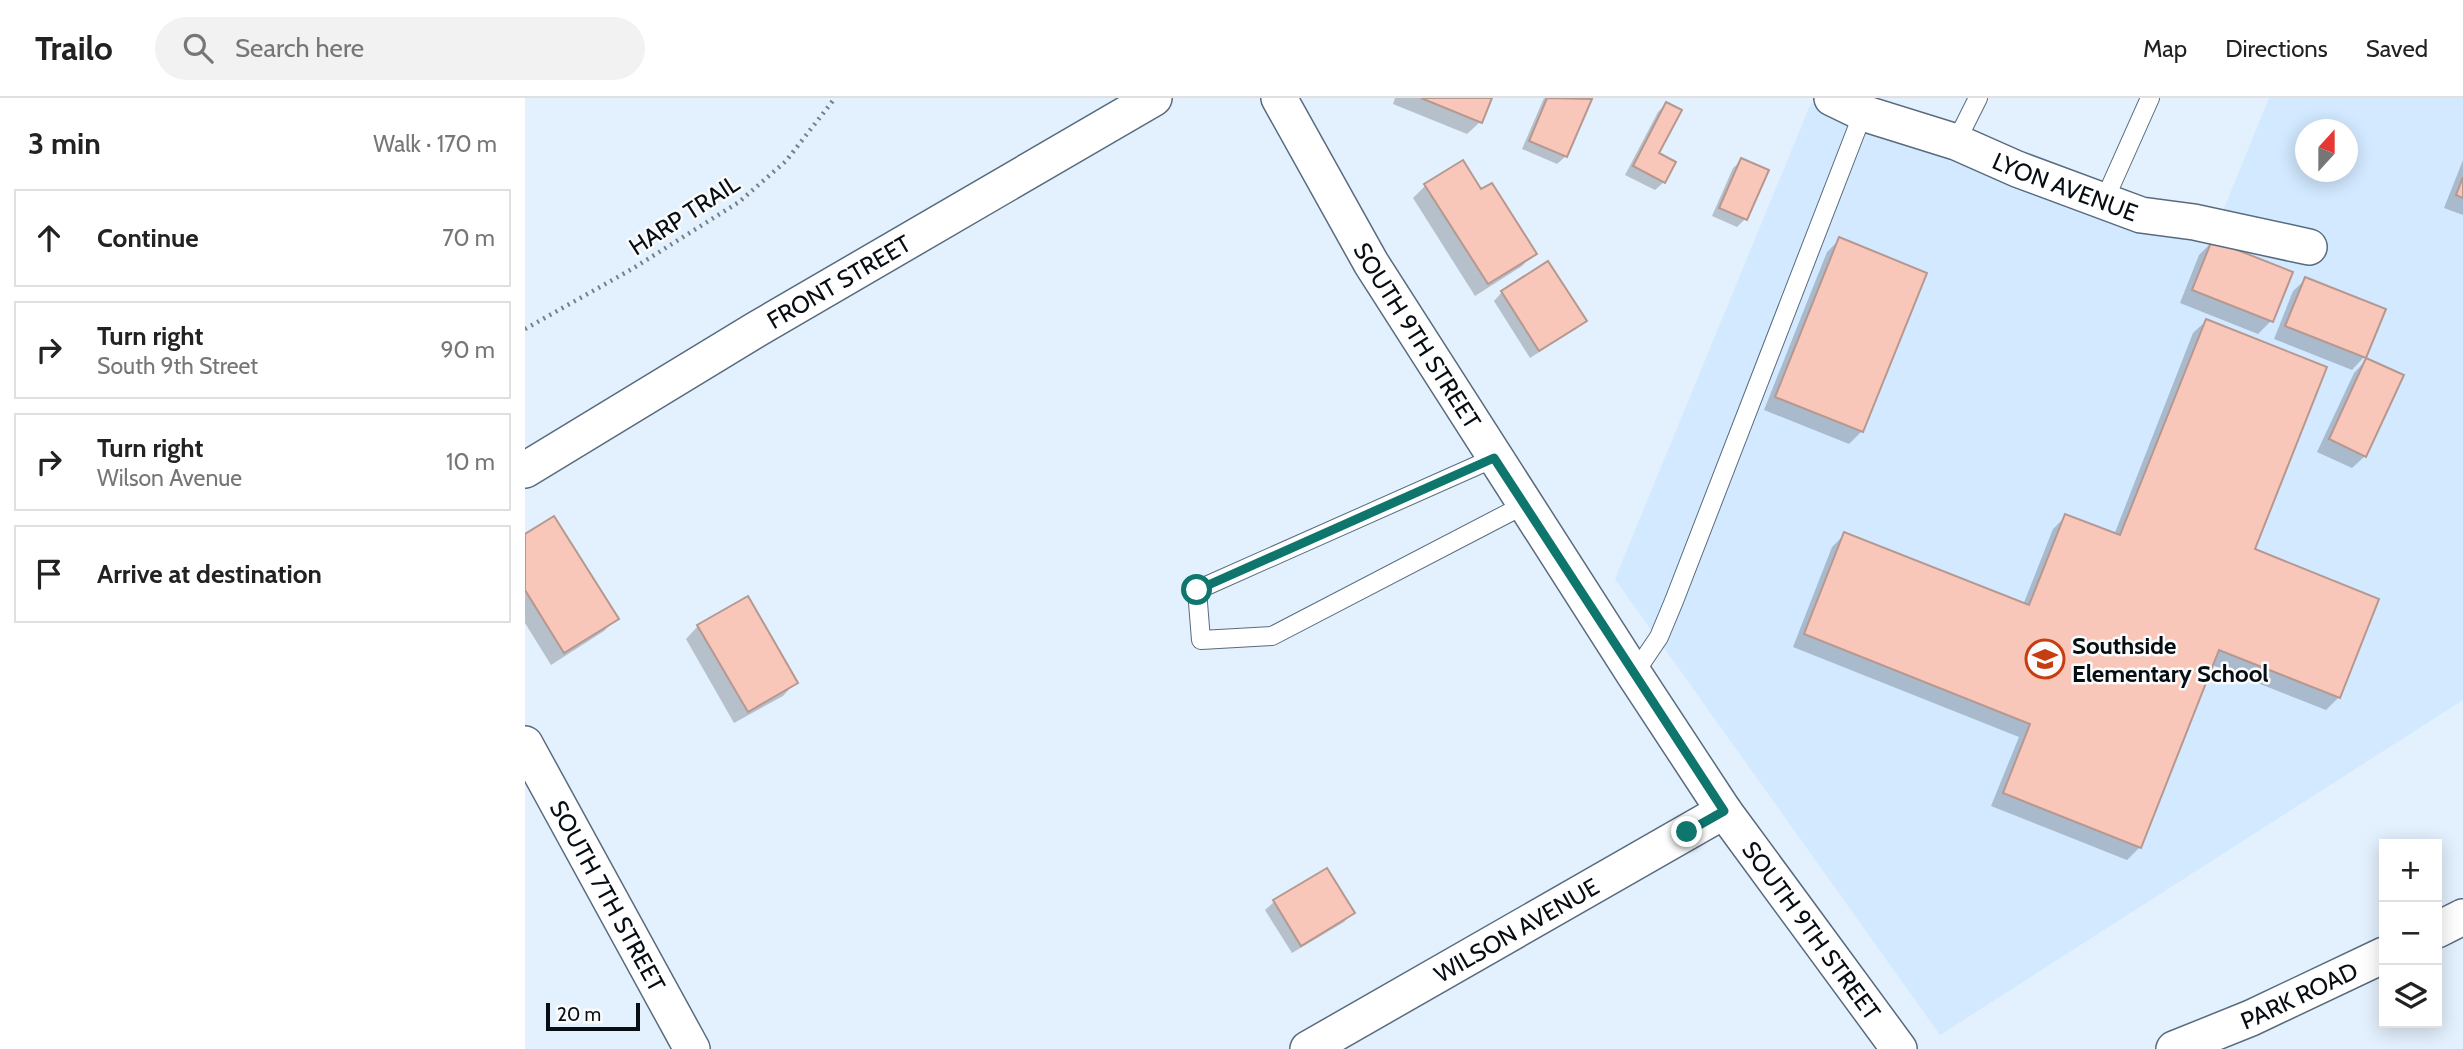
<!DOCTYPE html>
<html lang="en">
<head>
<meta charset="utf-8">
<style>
	body { margin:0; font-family:Cabin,sans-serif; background:#f2f2f2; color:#222 }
	.controls { position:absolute; right:21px; bottom:21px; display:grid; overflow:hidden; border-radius:0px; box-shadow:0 4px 18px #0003 }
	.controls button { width:63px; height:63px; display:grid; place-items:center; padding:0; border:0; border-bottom:2px solid #e0e0e0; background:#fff; color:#222; font:35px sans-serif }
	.compass { position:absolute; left:1770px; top:21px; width:63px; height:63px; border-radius:50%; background:#fff; box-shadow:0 4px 18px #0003; rotate:21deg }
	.scale { position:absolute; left:21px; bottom:18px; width:94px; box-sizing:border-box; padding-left:7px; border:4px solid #060d13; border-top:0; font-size:19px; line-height:24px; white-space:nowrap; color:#060d13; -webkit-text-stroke:5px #fbfbfb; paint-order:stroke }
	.stop { position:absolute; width:21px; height:21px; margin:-16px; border:5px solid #0f766e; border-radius:50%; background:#fff }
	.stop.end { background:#0f766e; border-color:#fff; box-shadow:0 2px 7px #0008 }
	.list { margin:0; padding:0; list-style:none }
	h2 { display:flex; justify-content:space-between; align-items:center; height:91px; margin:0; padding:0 28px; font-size:30px }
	h2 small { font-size:23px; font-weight:400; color:#767676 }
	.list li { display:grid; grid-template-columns:46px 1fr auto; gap:21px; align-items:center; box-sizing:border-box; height:98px; margin:0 14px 14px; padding:0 14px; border:2px solid #e0e0e0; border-radius:0px }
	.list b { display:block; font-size:26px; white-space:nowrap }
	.list p { margin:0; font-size:23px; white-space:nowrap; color:#767676 }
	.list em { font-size:23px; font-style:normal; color:#767676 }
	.icon { flex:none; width:38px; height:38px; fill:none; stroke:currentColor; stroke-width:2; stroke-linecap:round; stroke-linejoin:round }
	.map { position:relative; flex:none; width:1938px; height:951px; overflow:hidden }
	header { display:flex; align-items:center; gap:42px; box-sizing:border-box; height:98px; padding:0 35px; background:#fff; border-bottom:2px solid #e0e0e0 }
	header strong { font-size:33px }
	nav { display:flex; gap:38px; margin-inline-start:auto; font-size:24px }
	.search { width:490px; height:63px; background:#f2f2f2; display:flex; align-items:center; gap:18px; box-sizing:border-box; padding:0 24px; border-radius:38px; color:#767676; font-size:26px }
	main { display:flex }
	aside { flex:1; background:#fff }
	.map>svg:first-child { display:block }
</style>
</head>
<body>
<header>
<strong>Trailo</strong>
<div class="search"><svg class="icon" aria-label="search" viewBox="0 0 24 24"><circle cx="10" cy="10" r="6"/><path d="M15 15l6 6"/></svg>Search here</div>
<nav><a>Map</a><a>Directions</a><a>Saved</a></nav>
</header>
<main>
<aside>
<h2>3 min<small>Walk · 170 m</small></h2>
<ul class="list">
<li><svg class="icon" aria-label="ahead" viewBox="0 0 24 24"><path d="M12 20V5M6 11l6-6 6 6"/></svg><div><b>Continue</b></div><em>70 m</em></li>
<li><svg class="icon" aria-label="right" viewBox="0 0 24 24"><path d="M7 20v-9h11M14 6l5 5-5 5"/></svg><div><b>Turn right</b><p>South 9th Street</p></div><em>90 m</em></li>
<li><svg class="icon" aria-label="right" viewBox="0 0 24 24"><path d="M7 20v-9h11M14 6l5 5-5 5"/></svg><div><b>Turn right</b><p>Wilson Avenue</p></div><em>10 m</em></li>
<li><svg class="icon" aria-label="arrive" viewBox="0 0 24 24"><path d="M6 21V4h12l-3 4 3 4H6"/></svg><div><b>Arrive at destination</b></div></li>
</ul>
</aside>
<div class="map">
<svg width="1938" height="951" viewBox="0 0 1938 951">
	<rect width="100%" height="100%" fill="#e3f0fd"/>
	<path fill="#d2e9ff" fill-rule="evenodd" d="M1744,0H1938V602L1415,937L1090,481L1286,5L1682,138L1700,108ZM1780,32H1822V74H1780Z"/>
	<g fill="#0003">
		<polygon points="870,0 965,0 955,24 942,36 868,6"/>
		<polygon points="1019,0 1059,0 1065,2 1041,58 1032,66 997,51"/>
		<polygon points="1141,6 1132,56 1139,84 1130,92 1100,77 1133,14"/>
		<polygon points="1217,62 1220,121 1212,129 1187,118 1208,70"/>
		<polygon points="1938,62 1938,117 1919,110"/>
		<polygon points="900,88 955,94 1009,155 997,168 950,198 888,100"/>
		<polygon points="1315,141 1337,333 1324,346 1239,312 1302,154"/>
		<polygon points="1687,144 1746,223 1733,236 1655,205 1674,157"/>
		<polygon points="1781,181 1839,259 1827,272 1749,241 1768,193"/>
		<polygon points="977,194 1059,223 1051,231 1005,260 969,203"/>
		<polygon points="1681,223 1728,452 1814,599 1801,612 1687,567 1615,749 1602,762 1466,708 1494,639 1268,549 1307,449 1320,436 1498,507 1528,431 1541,418 1589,437 1668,235"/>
		<polygon points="1841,262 1840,358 1827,370 1792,354 1829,275"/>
		<polygon points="0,438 91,521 79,533 26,567 0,525"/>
		<polygon points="173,528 270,585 258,598 209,625 161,541"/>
		<polygon points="801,772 827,815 819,824 767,855 740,812 749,804"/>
	</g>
	<g fill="#f9c7b9" stroke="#b69890" stroke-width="2">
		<polygon points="896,0 967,0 957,25"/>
		<polygon points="1022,0 1067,1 1042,59 1004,43"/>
		<polygon points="1141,4 1157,12 1134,55 1151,64 1140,85 1108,68"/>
		<polygon points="1216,60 1244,72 1222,122 1194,110"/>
		<polygon points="938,62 956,91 967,85 1012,156 963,186 899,86"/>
		<polygon points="1938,79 1938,100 1931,97"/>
		<polygon points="1314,139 1402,175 1338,334 1250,299"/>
		<polygon points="1687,142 1768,174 1748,224 1667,192"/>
		<polygon points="1023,163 1062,223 1014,253 976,193"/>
		<polygon points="1780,179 1861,211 1841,260 1760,228"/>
		<polygon points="1681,221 1802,269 1730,451 1854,501 1815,600 1694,552 1616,750 1478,695 1505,626 1279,536 1319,434 1504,507 1540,416 1595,437"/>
		<polygon points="1841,260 1879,277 1841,359 1804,341"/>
		<polygon points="29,418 94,521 39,555 0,492 0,436"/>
		<polygon points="223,498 273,585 223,614 172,527"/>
		<polygon points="802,770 830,815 776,848 748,802"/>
	</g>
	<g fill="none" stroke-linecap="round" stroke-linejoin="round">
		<defs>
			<g id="lane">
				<polyline points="1431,44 1453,0"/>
				<polyline points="1579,103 1625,0"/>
				<polyline points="969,360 672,492 676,542 747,538 999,407"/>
				<polyline points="1109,576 1134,539 1149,503 1338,15"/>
			</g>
			<g id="street">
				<path id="s1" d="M754,0L846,165L1109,576L1199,713L1374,951"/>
				<path id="s2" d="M1307,0L1338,15L1431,44L1492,71L1616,117L1669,124L1784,149"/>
				<path id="s3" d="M0,372L232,231L629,0"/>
				<path id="s4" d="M0,646L167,951"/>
				<polyline points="1912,832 1938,819"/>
				<path id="s5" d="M783,951L1199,713"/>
				<path id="s6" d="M1649,951L1726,920L1859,857"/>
			</g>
		</defs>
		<use href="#lane" stroke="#586b7e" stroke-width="20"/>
		<use href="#street" stroke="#586b7e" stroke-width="38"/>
		<polyline stroke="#768089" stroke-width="4.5" stroke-dasharray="2 5" stroke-linecap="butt" points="0,231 107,171 214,104 261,63 310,0"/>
		<use href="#lane" stroke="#fff" stroke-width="18"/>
		<use href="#street" stroke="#fff" stroke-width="35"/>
	</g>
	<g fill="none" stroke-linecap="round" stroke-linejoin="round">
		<polyline stroke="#0f766e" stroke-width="9" points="672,492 969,360 1199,713 1162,734"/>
	</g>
	<defs>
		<symbol id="school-ring" viewBox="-11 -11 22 22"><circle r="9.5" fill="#fbfbfb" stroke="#c63d10" stroke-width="1.5"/><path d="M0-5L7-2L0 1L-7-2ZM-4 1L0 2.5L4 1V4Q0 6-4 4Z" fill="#c63d10"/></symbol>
	</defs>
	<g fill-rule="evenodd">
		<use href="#school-ring" x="1498" y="539" width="44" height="44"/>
	</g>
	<g text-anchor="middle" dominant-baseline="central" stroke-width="5" stroke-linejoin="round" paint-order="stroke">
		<g font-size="24" fill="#060d13" stroke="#fbfbfb">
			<text stroke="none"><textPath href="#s2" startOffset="250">LYON AVENUE</textPath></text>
			<text transform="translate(159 117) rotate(-33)">HARP TRAIL</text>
			<text stroke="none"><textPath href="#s3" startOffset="366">FRONT STREET</textPath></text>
			<text stroke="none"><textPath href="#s1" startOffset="275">SOUTH 9TH STREET</textPath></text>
			<text stroke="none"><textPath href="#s4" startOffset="173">SOUTH 7TH STREET</textPath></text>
			<text stroke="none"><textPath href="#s5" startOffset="240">WILSON AVENUE</textPath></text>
			<text stroke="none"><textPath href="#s1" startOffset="989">SOUTH 9TH STREET</textPath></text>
			<text stroke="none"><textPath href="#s6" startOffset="136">PARK ROAD</textPath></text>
		</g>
		<g font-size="24" font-weight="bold" fill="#060d13" stroke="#fbfbfb" text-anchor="start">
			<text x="1547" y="547">Southside<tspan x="1547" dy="28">Elementary School</tspan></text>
		</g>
	</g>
</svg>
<div class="controls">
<button>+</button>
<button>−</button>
<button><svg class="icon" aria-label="layers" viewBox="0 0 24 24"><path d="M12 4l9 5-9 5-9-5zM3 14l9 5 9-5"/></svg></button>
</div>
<svg class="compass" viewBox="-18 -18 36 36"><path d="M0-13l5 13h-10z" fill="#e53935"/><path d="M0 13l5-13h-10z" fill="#767676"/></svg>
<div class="scale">20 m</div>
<div class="stop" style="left:672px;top:492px"></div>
<div class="stop end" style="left:1162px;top:734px"></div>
</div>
</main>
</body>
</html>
